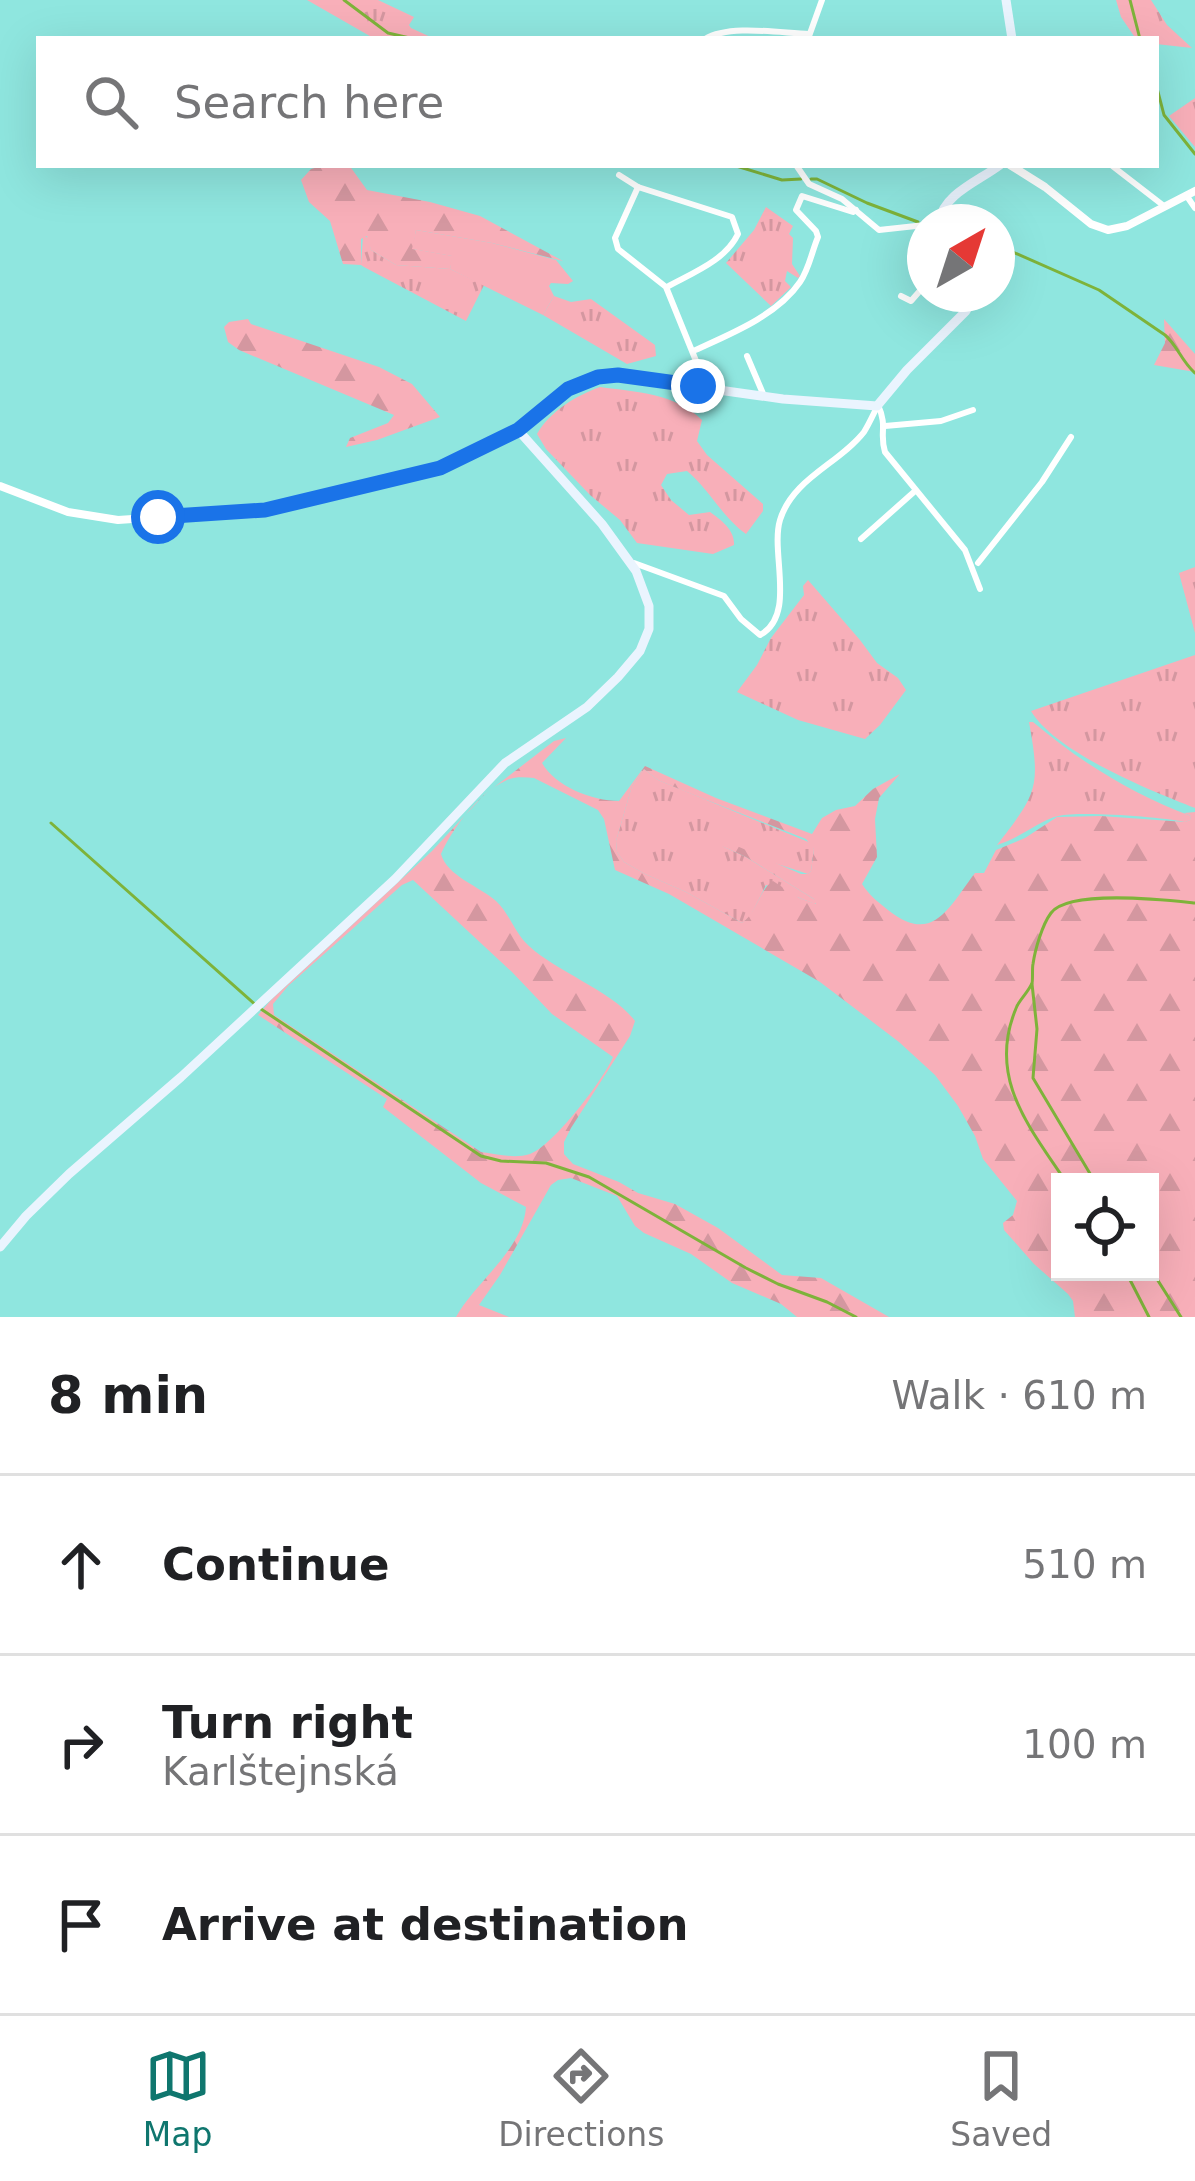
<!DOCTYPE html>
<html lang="en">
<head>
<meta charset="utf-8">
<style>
	body { margin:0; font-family:"DejaVu Sans",sans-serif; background:#f6f6f6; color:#202124 }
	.controls { position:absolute; right:36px; bottom:36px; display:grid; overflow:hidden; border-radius:0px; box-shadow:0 12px 48px #0002 }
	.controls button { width:108px; height:108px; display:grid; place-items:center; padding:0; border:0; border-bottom:3px solid #e0e0e0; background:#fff; color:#202124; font:60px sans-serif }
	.compass { position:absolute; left:907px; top:204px; width:108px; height:108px; border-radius:50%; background:#fff; box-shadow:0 12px 48px #0002; rotate:39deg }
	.stop { position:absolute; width:36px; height:36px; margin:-27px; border:9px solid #1a73e8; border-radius:50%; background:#fff }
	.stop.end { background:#1a73e8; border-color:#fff; box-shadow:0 3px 12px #0008 }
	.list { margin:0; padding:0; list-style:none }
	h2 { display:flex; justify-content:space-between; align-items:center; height:156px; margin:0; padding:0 48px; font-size:51px }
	h2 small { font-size:39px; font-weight:400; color:#757577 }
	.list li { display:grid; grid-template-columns:78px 1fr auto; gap:36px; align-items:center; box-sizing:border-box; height:180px; padding:0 48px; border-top:3px solid #e0e0e0 }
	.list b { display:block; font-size:45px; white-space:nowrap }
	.list p { margin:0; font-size:39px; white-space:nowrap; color:#757577 }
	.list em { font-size:39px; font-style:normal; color:#757577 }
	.icon { flex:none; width:66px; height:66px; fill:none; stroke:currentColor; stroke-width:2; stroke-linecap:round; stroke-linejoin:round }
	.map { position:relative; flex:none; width:1195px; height:1317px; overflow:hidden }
	.search { position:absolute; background:#fff; box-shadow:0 12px 48px #0002; left:36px; right:36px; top:36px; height:132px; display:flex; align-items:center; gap:30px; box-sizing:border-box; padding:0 42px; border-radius:0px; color:#757577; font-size:45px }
	.sheet { height:696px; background:#fff }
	nav { display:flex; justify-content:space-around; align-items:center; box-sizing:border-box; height:168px; border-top:3px solid #e0e0e0; background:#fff; font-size:33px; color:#757577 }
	nav a { display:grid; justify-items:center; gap:6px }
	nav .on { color:#0f766e }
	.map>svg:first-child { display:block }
</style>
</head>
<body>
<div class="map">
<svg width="1195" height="1317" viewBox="0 0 1195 1317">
	<defs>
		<pattern id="grass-tufts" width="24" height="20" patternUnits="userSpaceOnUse" patternTransform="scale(3)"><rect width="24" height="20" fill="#f8afb9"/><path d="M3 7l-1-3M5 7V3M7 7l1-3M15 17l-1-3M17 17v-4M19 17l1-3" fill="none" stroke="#d497a0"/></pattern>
		<pattern id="forest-firs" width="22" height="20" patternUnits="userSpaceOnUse" patternTransform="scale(3)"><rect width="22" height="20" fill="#f8afb9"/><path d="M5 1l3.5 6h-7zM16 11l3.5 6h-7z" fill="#d497a0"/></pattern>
	</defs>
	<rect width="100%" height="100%" fill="#8fe6df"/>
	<g fill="url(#grass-tufts)">
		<polygon points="307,0 378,0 414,17 409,25 411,28 435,39 375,39"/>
		<polygon points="1116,0 1151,0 1167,25 1192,48 1156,44 1156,39 1136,39 1121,17"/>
		<polygon points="1195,98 1195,147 1169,116"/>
		<polygon points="766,207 793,226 789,234 793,238 792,264 800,276 798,278 787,271 785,281 791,287 771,306 726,263 754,230"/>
		<polygon points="363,236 369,238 371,250 396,265 450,269 484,285 466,321 364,267 361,265"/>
		<polygon points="554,296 571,302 591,299 655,345 656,356 627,364 543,315"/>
		<path d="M600,387C636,392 675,393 702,420L697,441L707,455L763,504V511L746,534C723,518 709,489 687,471L667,474L661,485L671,500L689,515L710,512C721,520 735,530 734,545L713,554L637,543L620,520L590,495L546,449L537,434C549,412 577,395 600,387Z"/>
		<polygon points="1195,567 1195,633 1179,573"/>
		<polygon points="808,580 860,640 877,663 898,678 906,690 880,725 865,739 798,720 737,692 757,665 771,638 804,595 803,586"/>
		<path d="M1195,655V808C1151,791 1055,752 1031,711Z"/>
		<path d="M1029,722H1033C1080,762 1134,795 1191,816L1190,820L1185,822C1159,817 1083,811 1058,816C1038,821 1021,838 997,845C1037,793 1041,788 1029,722Z"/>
		<polygon points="644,769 658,780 811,843 814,849 811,871 808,874 722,846 746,857 817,901 815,904 766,885 750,917 742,923 686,892 645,874 624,862 617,852 616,841 632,786"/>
	</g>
	<g fill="url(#forest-firs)" fill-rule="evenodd">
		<polygon points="325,165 349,165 367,190 430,202 480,216 563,261 492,243 416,230 413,249 453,256 450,269 396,265 371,250 367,236 361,239 361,265 343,264 330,221 309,202 301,180 311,169"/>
		<polygon points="248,319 251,324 379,367 412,384 440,417 377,440 346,447 350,438 388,423 394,415 239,350 228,342 224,327 229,322"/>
		<polygon points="1164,319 1195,354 1195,372 1154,365 1165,343"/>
		<path d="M566,738L542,763C555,786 592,801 619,801L645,766L716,798L812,834L822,818L836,810L855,806L873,789L900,774L879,798L875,819L877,857L862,884C869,895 878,902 888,910C933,946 949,907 975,873H984L996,850L1025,838L1057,817L1101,816L1185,822L1190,820L1191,816L1184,813L1195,812V1317H1075L1073,1301L1068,1294L1034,1264L1004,1230L1003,1223L1013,1215L1017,1201L983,1159L975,1136L958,1106L935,1075L899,1042L820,982L669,894L615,870L604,819L598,810L534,778C524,777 514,776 505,781C479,793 452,829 441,854C447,876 479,886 496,901C510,914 515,934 529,946C557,972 614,992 635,1021L630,1036L571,1128L564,1142V1154L573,1164L619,1182L638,1193L675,1204L718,1228L782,1275L821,1278L889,1317H797L781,1304L732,1283L691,1254L644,1233L635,1226L617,1196L571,1178L558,1180L551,1185L500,1275L479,1305L509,1317H456C476,1281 523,1250 526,1207L481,1183L383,1107L387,1099L258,1015L271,1000L432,851L484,795L554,741ZM644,769L658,780L684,791L806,839L814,849L811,871L808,874H801L723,840L722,846L746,857L814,899L816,904L799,898L773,881C758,891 757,913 742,923L686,892L645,874L624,862L617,852L616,841L632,786ZM413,880L512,972L552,1014L613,1057C604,1079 553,1146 530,1154C514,1159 497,1154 481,1152L274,1015L273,1004L288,986L402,885ZM1060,1182H1150V1272H1060Z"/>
	</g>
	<polygon fill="#f8afb9" points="416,230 492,243 556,260 573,281 568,284 551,283 549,286 554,296 543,315 450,269 452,256 412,249"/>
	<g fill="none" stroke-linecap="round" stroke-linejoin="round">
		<g stroke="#7eb33a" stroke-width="3">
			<polyline points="344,0 388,33 414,39"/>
			<polyline points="1130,0 1140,39"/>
			<polyline points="1156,84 1164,115 1195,154"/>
			<polyline points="733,165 782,180 801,179"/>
			<polyline points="811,179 817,179 867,203 918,222"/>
			<path d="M997,245L1099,290L1165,335C1178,346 1181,361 1195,373"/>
			<polyline points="51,823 258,1007 481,1156 501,1161 546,1163 589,1177 746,1268 778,1284 827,1302 856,1317"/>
			<polyline points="1032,984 1037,1029 1033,1078 1095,1182"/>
			<path d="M1066,1182C1029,1126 986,1077 1017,1006C1021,998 1029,991 1032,983C1033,981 1032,967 1033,964C1035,950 1042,925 1051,913C1069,889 1166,900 1195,903"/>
			<polyline points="1150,1268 1181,1317"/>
			<polyline points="1126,1272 1149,1317"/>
		</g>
		<g stroke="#fff" stroke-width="6">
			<path d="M705,39C729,24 780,33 809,34"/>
			<polyline points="808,39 822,0"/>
			<polyline points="796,165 809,184 842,199 879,230 925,225"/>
			<polyline points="1111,165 1164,206"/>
			<path d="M619,175L638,187L732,217L738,234C725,261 692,273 667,287"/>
			<polyline points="638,187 615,238 618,249 666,287 707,388"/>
			<polyline points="1186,195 1195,208"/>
			<polyline points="952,294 968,308"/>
			<polyline points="901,296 911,301 925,285"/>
			<path d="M693,351C728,335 777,316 800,282C809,269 812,251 818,237L816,231L796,210L802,196L853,212L856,210"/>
			<polyline points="747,356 764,396"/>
			<path d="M878,405C888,427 879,433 885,452L965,550L980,589"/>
			<polyline points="885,426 941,421 973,410"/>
			<polyline points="861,539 915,491"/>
			<path d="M634,563L724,596L741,619L760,635C797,615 770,553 780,520C793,478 839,464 864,432C869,424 873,415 877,407"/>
			<polyline points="978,563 1042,482 1071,437"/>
		</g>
		<g stroke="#fff" stroke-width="8">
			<polyline points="1010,165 1045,187 1091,224 1108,230 1127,226 1195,191"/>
			<polyline points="0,486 68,512 118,520 265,510 440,468 518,430"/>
		</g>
		<g stroke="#eaf4fe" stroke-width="9">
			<polyline points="1006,0 1012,39"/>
			<path d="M939,222C943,194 979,181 1000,165"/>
			<path d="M0,1247L26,1216L69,1174L181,1077L395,879L505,763L587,707L618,677L640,651L649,629V606L636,571L602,524L518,430C547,406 572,379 612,375L783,399L877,406L907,370L966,311L975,294"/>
		</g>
	</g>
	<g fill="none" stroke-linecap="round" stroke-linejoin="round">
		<polyline stroke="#1a73e8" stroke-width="15" points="158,517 265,510 440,468 518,430 568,389 598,377 618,375 698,386"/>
	</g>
</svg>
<div class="controls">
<button><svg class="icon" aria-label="locate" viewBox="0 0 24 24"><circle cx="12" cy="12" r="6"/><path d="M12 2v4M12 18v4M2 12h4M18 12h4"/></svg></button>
</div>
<svg class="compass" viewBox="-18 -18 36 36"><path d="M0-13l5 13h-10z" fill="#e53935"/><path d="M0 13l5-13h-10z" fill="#757577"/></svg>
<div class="stop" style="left:158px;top:517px"></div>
<div class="stop end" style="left:698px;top:386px"></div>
<div class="search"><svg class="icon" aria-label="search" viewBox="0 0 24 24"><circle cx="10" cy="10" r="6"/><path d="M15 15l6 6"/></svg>Search here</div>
</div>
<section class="sheet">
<h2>8 min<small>Walk · 610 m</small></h2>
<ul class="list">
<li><svg class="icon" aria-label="ahead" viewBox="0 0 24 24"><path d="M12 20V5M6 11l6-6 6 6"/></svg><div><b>Continue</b></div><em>510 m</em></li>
<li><svg class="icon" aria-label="right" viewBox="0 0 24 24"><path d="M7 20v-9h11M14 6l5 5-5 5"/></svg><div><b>Turn right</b><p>Karlštejnská</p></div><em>100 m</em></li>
<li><svg class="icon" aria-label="arrive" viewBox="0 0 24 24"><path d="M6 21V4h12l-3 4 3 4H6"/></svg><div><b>Arrive at destination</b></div></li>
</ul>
</section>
<nav>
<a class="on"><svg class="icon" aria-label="map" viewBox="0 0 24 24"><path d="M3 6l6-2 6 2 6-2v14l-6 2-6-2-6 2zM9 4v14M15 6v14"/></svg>Map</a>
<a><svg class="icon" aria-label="directions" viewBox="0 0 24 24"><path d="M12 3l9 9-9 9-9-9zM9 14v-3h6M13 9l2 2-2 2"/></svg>Directions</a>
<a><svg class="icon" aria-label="saved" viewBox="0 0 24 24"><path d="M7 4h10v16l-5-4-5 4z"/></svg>Saved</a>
</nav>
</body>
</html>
